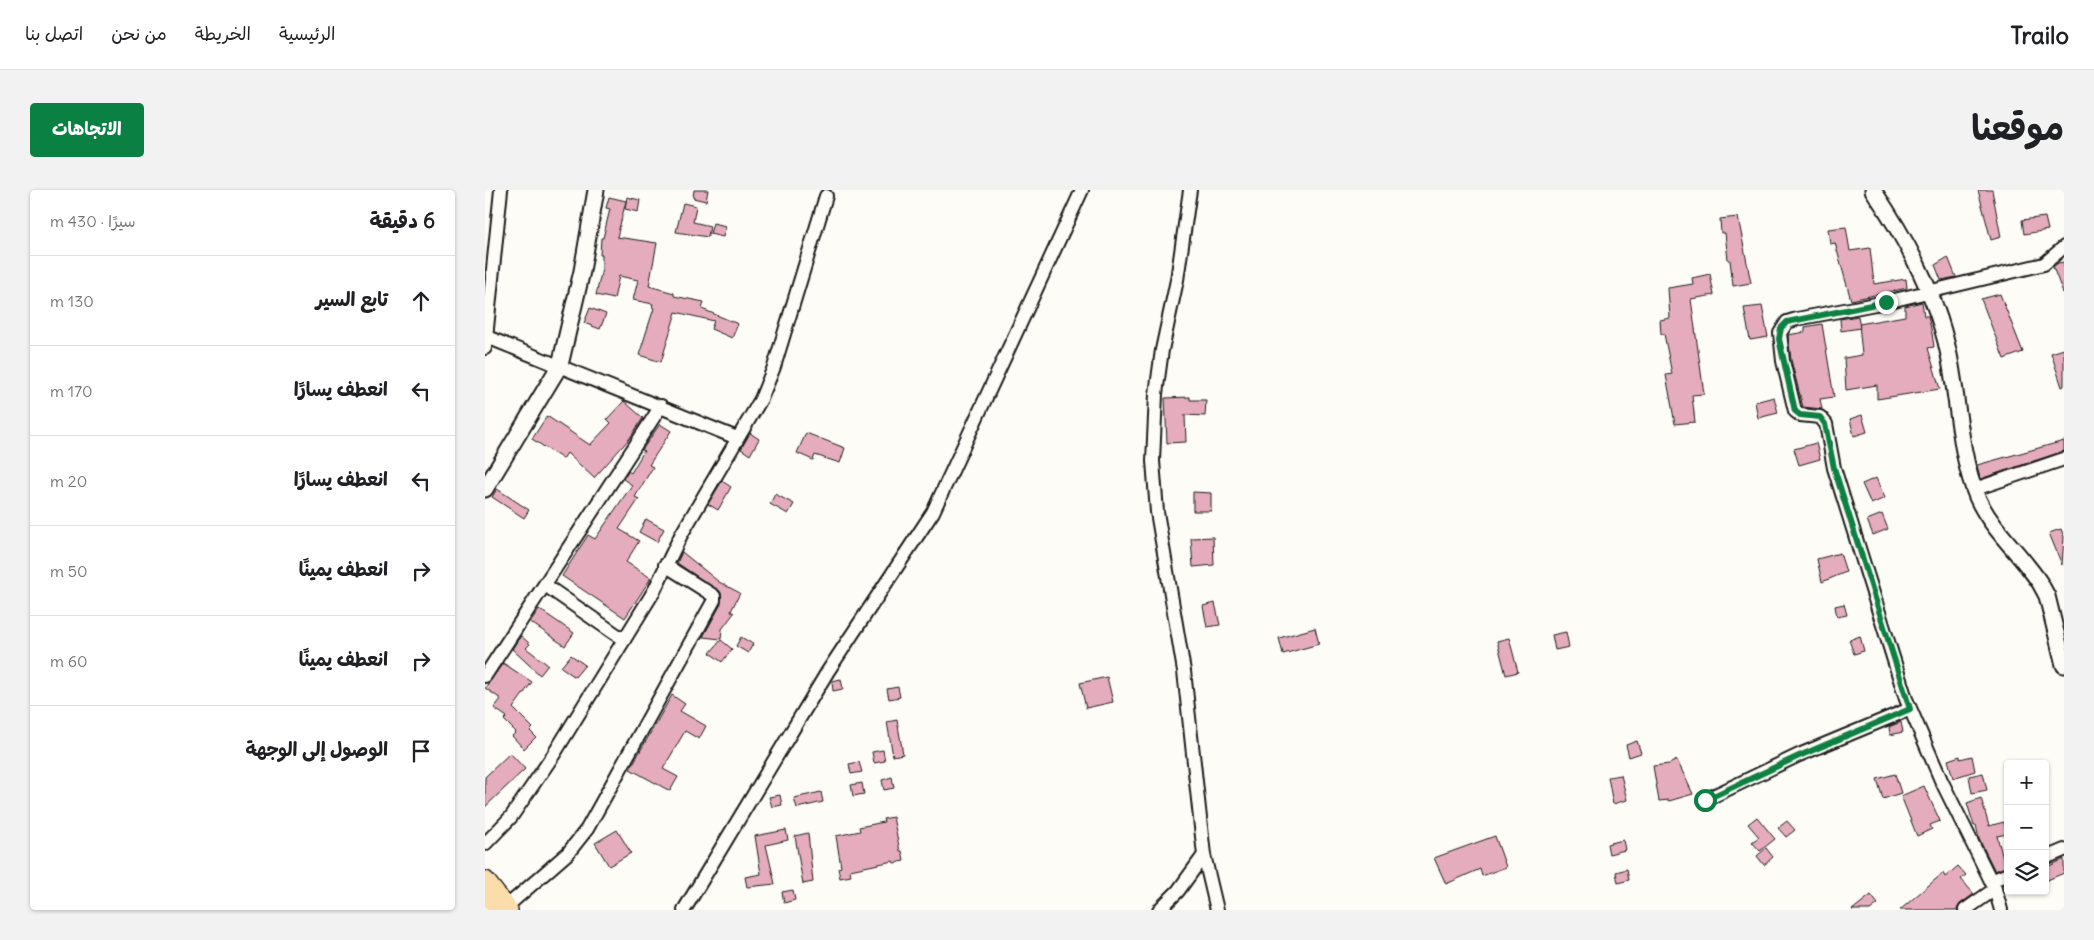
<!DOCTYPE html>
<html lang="ar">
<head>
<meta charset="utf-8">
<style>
	body { margin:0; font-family:Delius,"Playpen Sans Arabic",sans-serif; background:#f2f2f2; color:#202124; direction:rtl }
	.controls { position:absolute; right:15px; bottom:15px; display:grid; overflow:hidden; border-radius:5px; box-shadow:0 1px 4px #0004 }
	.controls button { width:45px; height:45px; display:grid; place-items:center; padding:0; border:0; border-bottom:1px solid #e0e0e0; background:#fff; color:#202124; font:25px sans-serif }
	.stop { position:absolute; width:15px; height:15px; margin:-11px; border:4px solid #0b8043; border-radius:50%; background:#fff }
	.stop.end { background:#0b8043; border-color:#fff; box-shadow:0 1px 5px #0008 }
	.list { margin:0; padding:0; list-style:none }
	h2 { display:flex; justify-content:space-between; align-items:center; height:65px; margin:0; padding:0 20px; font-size:21px }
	h2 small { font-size:16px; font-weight:400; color:#757577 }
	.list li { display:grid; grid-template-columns:32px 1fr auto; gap:15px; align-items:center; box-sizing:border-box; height:90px; padding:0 20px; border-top:1px solid #e0e0e0 }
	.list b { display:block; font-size:19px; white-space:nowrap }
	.list em { font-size:16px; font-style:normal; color:#757577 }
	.icon { flex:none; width:28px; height:28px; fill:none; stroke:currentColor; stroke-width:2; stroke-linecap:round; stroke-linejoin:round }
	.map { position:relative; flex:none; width:1579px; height:720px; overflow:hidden; direction:ltr; border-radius:5px }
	header { display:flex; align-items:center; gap:30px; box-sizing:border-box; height:70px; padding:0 25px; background:#fff; border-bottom:1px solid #e0e0e0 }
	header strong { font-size:24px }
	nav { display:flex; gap:28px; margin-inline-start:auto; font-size:18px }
	.intro { display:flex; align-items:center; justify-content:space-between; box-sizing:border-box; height:120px; padding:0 30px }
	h1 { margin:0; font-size:35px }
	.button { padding:12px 22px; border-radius:5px; background:#0b8043; color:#fff; font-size:18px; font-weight:700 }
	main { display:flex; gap:30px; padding:0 30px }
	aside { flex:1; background:#fff; border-radius:5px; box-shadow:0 1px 4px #0004 }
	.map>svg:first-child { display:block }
</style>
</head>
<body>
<header>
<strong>Trailo</strong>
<nav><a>الرئيسية</a><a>الخريطة</a><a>من نحن</a><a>اتصل بنا</a></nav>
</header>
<div class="intro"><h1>موقعنا</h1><a class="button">الاتجاهات</a></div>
<main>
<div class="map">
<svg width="1579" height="720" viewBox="0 0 1579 720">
	<rect width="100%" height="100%" fill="#fdfcf7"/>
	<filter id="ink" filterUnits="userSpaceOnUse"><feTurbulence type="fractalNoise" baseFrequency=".02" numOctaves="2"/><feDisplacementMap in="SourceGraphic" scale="10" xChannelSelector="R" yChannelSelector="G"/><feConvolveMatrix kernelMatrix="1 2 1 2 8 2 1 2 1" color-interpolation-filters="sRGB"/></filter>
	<g filter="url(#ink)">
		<g fill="#e5acbe" stroke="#1c1c1c">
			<polygon points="209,0 223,0 221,11 208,8"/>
			<polygon points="1493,0 1507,0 1516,47 1506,50"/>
			<polygon points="124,7 141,11 132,47 172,53 164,96 189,103 189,106 219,112 217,119 253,134 247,148 226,139 229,131 191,122 176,172 154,165 169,118 167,117 168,114 148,110 153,90 134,86 129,109 111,105 117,79 117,65 115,65 116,48 118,48 125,19 121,18"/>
			<polygon points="142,7 155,10 153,22 140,19"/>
			<polygon points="198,13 211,16 208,32 225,36 223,47 191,42"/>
			<polygon points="1253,27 1266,93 1248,96 1245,70 1243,70 1240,43 1236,43 1235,29"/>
			<polygon points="1560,27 1563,40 1539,44 1537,30"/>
			<polygon points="228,33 241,36 238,47 225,44"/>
			<polygon points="1361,37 1365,61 1385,58 1389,94 1421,89 1422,98 1366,110 1350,53 1345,54 1343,39"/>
			<polygon points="1463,67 1471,87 1456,90 1450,75"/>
			<polygon points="1579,72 1579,103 1578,103 1568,77 1573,73"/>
			<polygon points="1225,84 1229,105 1206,109 1219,204 1207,205 1210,232 1190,234 1181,185 1187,184 1179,144 1176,144 1175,130 1185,128 1183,98 1208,94 1207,88"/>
			<polygon points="1515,104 1538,162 1519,169 1496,109"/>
			<polygon points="1437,112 1439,126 1443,126 1447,143 1449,157 1443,158 1455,199 1392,209 1392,195 1361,200 1359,168 1377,165 1374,134 1420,126 1420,116"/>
			<polygon points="1277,116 1283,147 1265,150 1259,118"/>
			<polygon points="105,118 121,124 115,139 99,133"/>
			<polygon points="1373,126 1375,138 1356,141 1355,129"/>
			<polygon points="1337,134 1349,207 1335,209 1337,219 1318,217 1306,170 1303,145 1320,142 1320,137"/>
			<polygon points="1579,159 1579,196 1577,197 1566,163"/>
			<polygon points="705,207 705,210 721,210 720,226 700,225 701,252 682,253 680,208"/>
			<polygon points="1289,207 1293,223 1273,228 1270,212"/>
			<polygon points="139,211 158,228 145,248 109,288 82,263 78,269 47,249 62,226 105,255 126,233 122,229"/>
			<polygon points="1377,225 1382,242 1369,246 1365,229"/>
			<polygon points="175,234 186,241 164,275 168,277 150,307 154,309 134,339 154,351 141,372 166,388 140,428 77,386 103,345 110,349 147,295 138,289 143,281 146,283 159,261 157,260"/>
			<polygon points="265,243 274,249 265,265 256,259"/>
			<polygon points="321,243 360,258 355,273 330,265 328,270 312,263"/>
			<polygon points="1579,251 1579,261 1495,289 1492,275"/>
			<polygon points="1331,253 1335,269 1314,275 1309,259"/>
			<polygon points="1391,288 1400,308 1386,314 1377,294"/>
			<polygon points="237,291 246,297 233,320 223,314"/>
			<polygon points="12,299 44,320 39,328 7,307"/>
			<polygon points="708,302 726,303 726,321 708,321"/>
			<polygon points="290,304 309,314 303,324 285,314"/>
			<polygon points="1397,324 1403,339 1388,345 1382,330"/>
			<polygon points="161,329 179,339 172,352 154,342"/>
			<polygon points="1576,339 1579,347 1577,375 1564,343"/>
			<polygon points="728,347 729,375 708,377 706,348"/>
			<polygon points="197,362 234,392 255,403 246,421 249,423 237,439 236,449 218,447 236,414 236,403 192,373"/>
			<polygon points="1355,363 1361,382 1337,392 1332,369"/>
			<polygon points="730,413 735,435 722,437 718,416"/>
			<polygon points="1359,414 1362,425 1352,427 1350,416"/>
			<polygon points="54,419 89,443 80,456 45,432"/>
			<polygon points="830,438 834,454 798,464 794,448"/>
			<polygon points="1081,442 1084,457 1070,460 1067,445"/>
			<polygon points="36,446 45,454 41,458 63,475 55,485 27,459"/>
			<polygon points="1375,446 1379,461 1369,464 1364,450"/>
			<polygon points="256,447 268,454 263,463 251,456"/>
			<polygon points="1024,448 1033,482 1021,485 1012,451"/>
			<polygon points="236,450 247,459 237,472 225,463"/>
			<polygon points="86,465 100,475 90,487 76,477"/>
			<polygon points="18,473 47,492 28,518 48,538 45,541 51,547 39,559 27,546 31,542 19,530 22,527 9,518 16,509 0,498"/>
			<polygon points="622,487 628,512 601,518 595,493"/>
			<polygon points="356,489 358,499 348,501 347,491"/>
			<polygon points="413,497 415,507 404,509 402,499"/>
			<polygon points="187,505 200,514 195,521 221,536 214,549 200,541 178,579 193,587 185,601 145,579"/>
			<polygon points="412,530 418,564 408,566 402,532"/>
			<polygon points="1416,532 1418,542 1405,545 1404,537"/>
			<polygon points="1152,551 1156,563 1144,567 1141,555"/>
			<polygon points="398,560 400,571 389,573 387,562"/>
			<polygon points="25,563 40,579 0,617 0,587"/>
			<polygon points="1475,566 1475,569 1487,566 1490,581 1468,588 1463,570"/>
			<polygon points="1192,570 1208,604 1184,611 1184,610 1174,611 1168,576 1184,574"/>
			<polygon points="374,572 377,582 366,584 364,574"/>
			<polygon points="1498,583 1502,600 1487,603 1484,586"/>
			<polygon points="1410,584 1416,603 1398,609 1392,589"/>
			<polygon points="1136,585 1142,610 1128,614 1123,587"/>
			<polygon points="407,587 409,598 399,600 397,590"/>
			<polygon points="377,593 379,604 368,606 366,595"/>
			<polygon points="1439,596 1455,631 1445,635 1447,639 1432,646 1416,606"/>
			<polygon points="336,602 338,612 312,618 309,608"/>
			<polygon points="295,605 297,615 287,617 284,607"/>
			<polygon points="1496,608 1504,636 1519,632 1522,644 1512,646 1519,672 1523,671 1523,676 1510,681 1494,649 1491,635 1489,636 1482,613"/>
			<polygon points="408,627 415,661 417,661 419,671 409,673 408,671 365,680 366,686 355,688 353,678 356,677 351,646 375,641 374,637 399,632 398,629"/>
			<polygon points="1272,627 1290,649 1275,661 1267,652 1274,647 1263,634"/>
			<polygon points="1302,631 1310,640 1301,647 1293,638"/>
			<polygon points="132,640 146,663 124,676 110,653"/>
			<polygon points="301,640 303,650 281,655 290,694 262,697 260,687 276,684 270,646"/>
			<polygon points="323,643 328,692 318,694 310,646"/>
			<polygon points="1010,646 1021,677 997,686 995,679 961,694 949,668"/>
			<polygon points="1138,650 1140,660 1124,664 1122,654"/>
			<polygon points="1281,658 1288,667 1279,675 1272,666"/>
			<polygon points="1579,669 1579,683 1560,691 1560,678"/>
			<polygon points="1473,676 1481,685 1476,689 1489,704 1475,714 1472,720 1415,720 1458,683 1460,687"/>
			<polygon points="1142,679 1144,690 1133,693 1131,682"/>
			<polygon points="308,700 310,710 299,713 297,702"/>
			<polygon points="1386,705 1393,714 1385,720 1367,720"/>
		</g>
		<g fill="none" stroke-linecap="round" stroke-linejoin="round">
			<defs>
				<g id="minor">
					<polyline points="705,0 692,90 677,160 671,204 668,271 672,322 699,481 719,665 732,720"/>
					<polyline points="2,147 252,248"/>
					<polyline points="0,158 16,0"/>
					<polyline points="1490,299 1579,269"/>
					<polyline points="60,395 139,450"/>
					<polyline points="0,486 176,216"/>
					<polyline points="1220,610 1314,565 1425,519"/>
					<polyline points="0,654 26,627 69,564 169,401 196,345 276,209 289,177 341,6"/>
					<polyline points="1560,668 1579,660"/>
					<polyline points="1506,691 1523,684"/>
					<polyline points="21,717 83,663 102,639 229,410 229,406 180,375"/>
					<polyline points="199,720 343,481 448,322 597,0"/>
					<polyline points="674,720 693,701 719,665"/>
					<polyline points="1480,720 1510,699"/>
					<polyline points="1516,720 1510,699 1456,590 1421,509 1349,278 1341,234 1335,227 1315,225 1310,221 1298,171 1295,143 1302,132 1312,129 1401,112 1559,74 1579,57"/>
				</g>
				<g id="tertiary">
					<path d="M1388,0C1422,50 1452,106 1464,165C1473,209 1475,267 1492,307C1506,339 1536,364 1555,393L1562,406L1579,475"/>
					<polyline points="0,299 75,175 97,81 111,0"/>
				</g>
				<g id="primary">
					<polyline points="0,691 23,720"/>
					<polyline points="0,713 5,720"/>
				</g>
			</defs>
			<use href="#minor" stroke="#1c1c1c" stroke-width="16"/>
			<use href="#tertiary" stroke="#1c1c1c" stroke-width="19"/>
			<use href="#primary" stroke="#1c1c1c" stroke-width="22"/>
			<use href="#minor" stroke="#fdfcf7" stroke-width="12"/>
			<use href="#tertiary" stroke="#fdfcf7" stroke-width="15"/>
			<use href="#primary" stroke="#fbddab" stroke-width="19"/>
		</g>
	</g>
	<g fill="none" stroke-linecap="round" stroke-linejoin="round" filter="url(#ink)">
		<polyline stroke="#0b8043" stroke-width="6" points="1220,610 1314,566 1425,519 1349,278 1340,234 1335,227 1315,225 1310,221 1294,149 1296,138 1302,132 1401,112"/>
	</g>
</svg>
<div class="controls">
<button>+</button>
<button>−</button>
<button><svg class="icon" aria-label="layers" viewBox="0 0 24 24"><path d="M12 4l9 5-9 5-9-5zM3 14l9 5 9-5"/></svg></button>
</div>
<div class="stop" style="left:1220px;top:610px"></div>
<div class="stop end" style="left:1401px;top:112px"></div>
</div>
<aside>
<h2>6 دقيقة<small>سيرًا · 430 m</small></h2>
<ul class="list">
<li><svg class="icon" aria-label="ahead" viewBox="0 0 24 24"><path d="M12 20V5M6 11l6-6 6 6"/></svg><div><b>تابع السير</b></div><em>130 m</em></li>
<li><svg class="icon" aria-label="left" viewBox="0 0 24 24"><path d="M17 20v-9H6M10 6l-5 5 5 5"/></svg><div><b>انعطف يسارًا</b></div><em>170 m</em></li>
<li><svg class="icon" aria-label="left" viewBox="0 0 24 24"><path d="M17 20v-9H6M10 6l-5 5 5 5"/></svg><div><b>انعطف يسارًا</b></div><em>20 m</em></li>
<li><svg class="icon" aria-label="right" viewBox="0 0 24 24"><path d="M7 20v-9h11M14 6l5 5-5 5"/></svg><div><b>انعطف يمينًا</b></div><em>50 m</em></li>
<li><svg class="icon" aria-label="right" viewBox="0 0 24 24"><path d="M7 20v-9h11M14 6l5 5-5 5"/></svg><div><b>انعطف يمينًا</b></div><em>60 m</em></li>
<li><svg class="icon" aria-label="arrive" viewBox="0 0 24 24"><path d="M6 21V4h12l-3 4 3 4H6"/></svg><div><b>الوصول إلى الوجهة</b></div></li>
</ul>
</aside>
</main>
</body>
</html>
